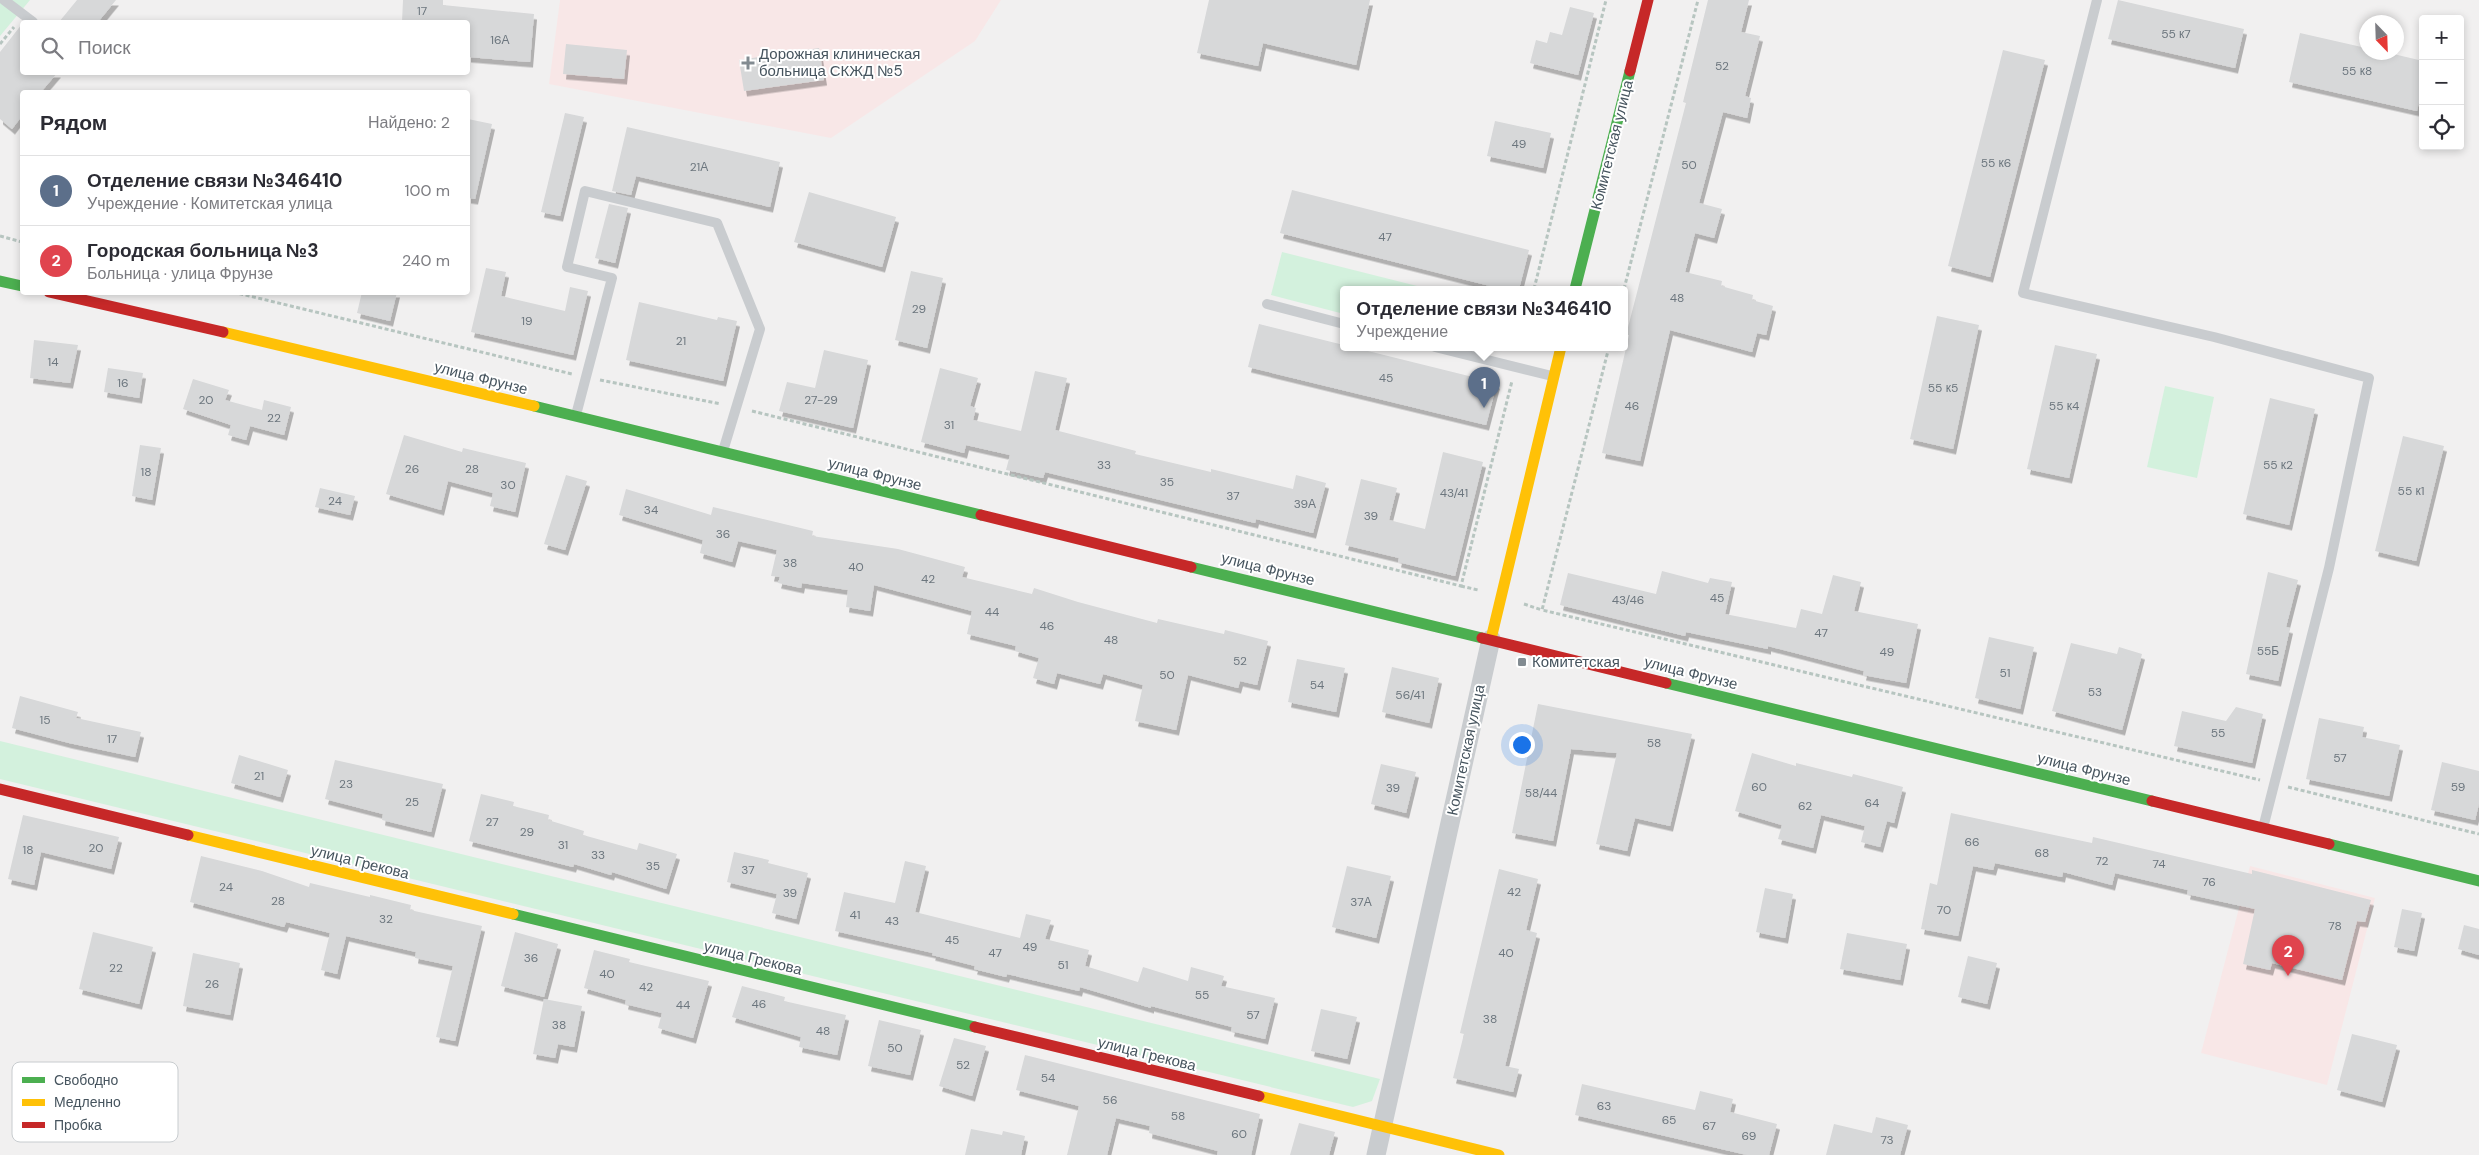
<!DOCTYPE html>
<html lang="ru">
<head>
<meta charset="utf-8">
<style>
	body { margin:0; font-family:"DM Sans",sans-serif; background:#f7f7f7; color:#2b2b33 }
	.controls { position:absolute; right:15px; top:15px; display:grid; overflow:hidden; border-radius:5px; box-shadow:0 2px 8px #0003 }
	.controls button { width:45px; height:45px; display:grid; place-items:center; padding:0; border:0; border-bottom:1px solid #e1e1e2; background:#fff; color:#2b2b33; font:25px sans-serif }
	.compass { position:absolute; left:2359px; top:15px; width:45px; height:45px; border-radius:50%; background:#fff; box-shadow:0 2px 8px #0003; rotate:157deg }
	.you { position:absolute; left:1521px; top:744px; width:18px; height:18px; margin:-12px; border:4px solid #fff; border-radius:50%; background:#1a73e8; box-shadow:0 0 0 8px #1a73e833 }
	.badge { display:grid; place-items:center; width:32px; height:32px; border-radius:50%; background:#db2777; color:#fff; font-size:16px; font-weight:700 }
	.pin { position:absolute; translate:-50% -41px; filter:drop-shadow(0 1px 2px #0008) }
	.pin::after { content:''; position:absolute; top:26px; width:18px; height:15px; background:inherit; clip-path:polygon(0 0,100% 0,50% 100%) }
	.popup { position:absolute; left:1340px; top:286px; width:288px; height:65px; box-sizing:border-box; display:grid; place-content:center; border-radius:5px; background:#fff; filter:drop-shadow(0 1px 4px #0005); font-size:16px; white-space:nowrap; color:#7c7c81 }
	.popup b { font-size:19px; color:#2b2b33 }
	.popup::after { content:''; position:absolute; left:50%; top:100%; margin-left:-10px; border:10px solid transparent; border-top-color:#fff }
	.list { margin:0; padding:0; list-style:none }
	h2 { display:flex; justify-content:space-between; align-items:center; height:65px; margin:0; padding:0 20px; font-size:21px }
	h2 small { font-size:16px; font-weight:400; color:#7c7c81 }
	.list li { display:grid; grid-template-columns:32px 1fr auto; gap:15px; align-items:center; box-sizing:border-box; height:70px; padding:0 20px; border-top:1px solid #e1e1e2 }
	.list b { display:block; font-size:19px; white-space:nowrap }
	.list p { margin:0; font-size:16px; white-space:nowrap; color:#7c7c81 }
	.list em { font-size:16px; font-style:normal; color:#7c7c81 }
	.icon { flex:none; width:28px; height:28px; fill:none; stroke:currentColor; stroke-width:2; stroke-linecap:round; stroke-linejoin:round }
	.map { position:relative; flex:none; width:2479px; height:1155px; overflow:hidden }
	.search { position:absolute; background:#fff; box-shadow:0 2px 8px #0003; left:20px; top:20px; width:450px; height:55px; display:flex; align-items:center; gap:12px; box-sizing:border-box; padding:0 18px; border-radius:5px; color:#7c7c81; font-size:19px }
	.panel { position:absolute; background:#fff; box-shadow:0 2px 8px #0003; left:20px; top:90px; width:450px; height:205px; border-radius:5px }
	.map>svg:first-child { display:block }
</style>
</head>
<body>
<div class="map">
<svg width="2479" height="1155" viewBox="0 0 2479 1155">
	<defs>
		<filter id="shadow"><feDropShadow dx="3" dy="5.5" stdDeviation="0" flood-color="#0004"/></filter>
	</defs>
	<rect width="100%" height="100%" fill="#f1f0f0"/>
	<g fill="#f8e7e7">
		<polygon points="560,0 1001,0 975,41 831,138 549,84"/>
		<polygon points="2250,866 2375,898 2327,1085 2201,1053"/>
	</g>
	<g fill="#d3f1dd">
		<polygon points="0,0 30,0 0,36"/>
		<polygon points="1282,252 1429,289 1344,289 1344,314 1271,295"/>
		<polygon points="2165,386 2214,397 2197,478 2147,467"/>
		<polygon points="0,741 1380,1079 1372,1101 1353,1107 0,779"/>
	</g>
	<g fill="#d7d8d9" filter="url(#shadow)">
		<polygon points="77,0 116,0 98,22 59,22"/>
		<polygon points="403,0 443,0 443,5 534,14 530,62 468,57 468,22 402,22"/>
		<polygon points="1209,0 1370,0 1356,65 1263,43 1258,66 1197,53"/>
		<polygon points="1708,0 1749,0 1741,32 1760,36 1745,96 1751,98 1747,118 1723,112 1699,203 1722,209 1714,238 1695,233 1685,272 1722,281 1721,286 1753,295 1752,300 1773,306 1766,335 1757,333 1752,352 1670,330 1640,461 1602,453 1629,335 1626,335 1686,103 1683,102"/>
		<polygon points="2118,0 2244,29 2235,68 2108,39"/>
		<polygon points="1570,7 1594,13 1578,75 1530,63 1536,40 1547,43 1550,32 1562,35"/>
		<polygon points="22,24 22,72 58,72 41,92 22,92 22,116 12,129 0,119 0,52"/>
		<polygon points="2300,33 2366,48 2366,52 2385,52 2423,61 2423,84 2417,111 2289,82"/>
		<polygon points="566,44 627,50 624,79 563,74"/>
		<polygon points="819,48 824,80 744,91 739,60"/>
		<polygon points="2003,50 2045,60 1990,277 1948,266"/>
		<polygon points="565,113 584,117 560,216 541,212"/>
		<polygon points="468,119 492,124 475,199 468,198"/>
		<polygon points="1495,121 1551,133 1543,168 1487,156"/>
		<polygon points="627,127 780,162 770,207 636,176 631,195 612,191"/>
		<polygon points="1292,190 1529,250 1519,289 1502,289 1280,233"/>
		<polygon points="809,192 896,217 882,267 794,242"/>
		<polygon points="609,204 628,208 615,263 595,258"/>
		<polygon points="486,268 506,272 501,296 565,311 570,287 588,291 573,355 471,332"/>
		<polygon points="911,271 943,278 927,348 895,340"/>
		<polygon points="362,292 397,292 390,321 357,313"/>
		<polygon points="639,302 717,320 718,317 737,321 723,381 626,360"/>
		<polygon points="1937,316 1979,325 1953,449 1910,439"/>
		<polygon points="1259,324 1497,383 1486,425 1248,367"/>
		<polygon points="34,340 78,345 70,383 30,378"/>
		<polygon points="2055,345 2097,354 2069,478 2027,469"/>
		<polygon points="824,350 868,360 853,428 779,411 787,382 815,388"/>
		<polygon points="108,368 143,373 139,398 104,392"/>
		<polygon points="940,368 978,378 970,406 976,408 973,420 1021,431 1035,371 1067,378 1055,430 1136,451 1135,454 1211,472 1211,469 1293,489 1296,475 1326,483 1313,533 1256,519 1255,523 1045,472 1043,478 1006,470 1010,455 966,445 964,453 921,442"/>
		<polygon points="193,379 229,390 225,400 262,410 264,400 291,407 284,435 250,426 246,440 228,435 231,425 183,409"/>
		<polygon points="2270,398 2315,409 2289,525 2243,514"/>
		<polygon points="404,435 462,452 463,448 526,463 515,512 490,506 493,493 448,481 441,510 386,494"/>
		<polygon points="2403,436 2444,446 2416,561 2375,551"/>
		<polygon points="140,445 161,448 152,500 132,496"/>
		<polygon points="1443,452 1483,462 1455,576 1398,562 1399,558 1345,545 1361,479 1397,488 1389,520 1425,529"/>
		<polygon points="566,475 587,481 565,550 544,544"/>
		<polygon points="320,488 355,496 350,515 315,507"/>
		<polygon points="626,489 711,515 713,507 813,531 812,536 898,549 965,567 962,577 1032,594 1034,588 1078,602 1157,623 1158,619 1224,634 1225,630 1268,641 1257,685 1240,681 1238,688 1188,675 1176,730 1135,721 1143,685 1103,674 1100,684 1057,673 1054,684 1033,678 1039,658 1015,651 1016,646 967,634 972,611 874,585 870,611 846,607 848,590 802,583 801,588 778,583 780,577 771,576 777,550 738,541 732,562 700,553 703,540 619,515"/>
		<polygon points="1662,571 1708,583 1710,578 1732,582 1725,614 1796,628 1801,609 1822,614 1833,575 1861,582 1854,611 1918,624 1906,683 1863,675 1864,671 1768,646 1768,649 1686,632 1685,636 1560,605 1568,573 1656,594"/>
		<polygon points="2268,572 2298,580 2286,627 2290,628 2278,681 2246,674"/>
		<polygon points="1989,637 2034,647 2020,709 1975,698"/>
		<polygon points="2071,643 2117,654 2119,647 2142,654 2122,730 2052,711"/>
		<polygon points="1297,659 1345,668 1336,712 1288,702"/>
		<polygon points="1392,667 1439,678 1429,723 1382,712"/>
		<polygon points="20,696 78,712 76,718 141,732 135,757 69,743 12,728"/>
		<polygon points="1538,704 1692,734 1670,826 1635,818 1627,851 1596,844 1617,753 1571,749 1553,841 1512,833"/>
		<polygon points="2236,707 2263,714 2252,763 2174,746 2182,711 2226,721"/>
		<polygon points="2319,718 2364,727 2362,737 2400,745 2389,796 2306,779"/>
		<polygon points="1752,753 1796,766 1796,763 1852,777 1853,774 1903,787 1894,823 1887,821 1880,847 1861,842 1865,826 1821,815 1813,848 1778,839 1782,825 1735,811"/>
		<polygon points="239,755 288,770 280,797 231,783"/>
		<polygon points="335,760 443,784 431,832 382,820 383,814 325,799"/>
		<polygon points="2442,762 2479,771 2479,804 2475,820 2431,810"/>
		<polygon points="1381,764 1416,772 1406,813 1371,804"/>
		<polygon points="481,794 514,802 513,806 549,815 548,820 584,831 583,835 637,850 639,843 677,854 666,889 612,872 611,875 574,864 573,867 469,841"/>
		<polygon points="1951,813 2092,843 2093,837 2252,874 2252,870 2371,900 2365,922 2357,921 2342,980 2272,963 2270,970 2243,964 2255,909 2187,894 2188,890 2115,873 2112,885 2063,872 2062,877 1995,863 1993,870 1973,866 1958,936 1921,929 1930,883 1937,885"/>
		<polygon points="23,815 119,837 111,869 41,852 34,885 8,879"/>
		<polygon points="734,852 769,860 768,863 808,873 796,919 772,913 777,894 727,882"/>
		<polygon points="201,856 262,871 309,887 310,883 370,897 370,895 411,905 410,910 482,926 455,1041 436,1037 453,966 415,958 416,952 346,936 337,974 321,970 330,933 286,922 284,927 190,902"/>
		<polygon points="905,861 926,866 915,912 1020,938 1026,914 1051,920 1045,939 1089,950 1085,966 1138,982 1143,967 1188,981 1191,967 1224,976 1221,986 1275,998 1265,1039 1231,1031 1232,1027 1151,1006 1151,1008 1080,987 1079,991 1007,974 1006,977 974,969 975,966 932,955 933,953 835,931 844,892 895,903"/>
		<polygon points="1347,866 1391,876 1376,938 1332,927"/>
		<polygon points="1499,869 1538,879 1526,930 1537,933 1505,1066 1519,1069 1513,1092 1453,1078 1464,1034 1460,1033"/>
		<polygon points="1765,888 1793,894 1785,938 1756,932"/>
		<polygon points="2402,909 2422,913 2414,951 2394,947"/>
		<polygon points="2464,925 2479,929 2479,955 2458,949"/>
		<polygon points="93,932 153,947 139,1004 79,989"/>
		<polygon points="515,932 558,944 544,997 501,986"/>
		<polygon points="1847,933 1907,944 1900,980 1840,969"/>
		<polygon points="594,950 630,959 629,962 709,981 693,1038 658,1028 662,1013 625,1004 626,1000 584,988"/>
		<polygon points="193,953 240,963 230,1015 183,1006"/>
		<polygon points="1968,956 1997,963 1987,1004 1958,997"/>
		<polygon points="742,986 785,997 784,1001 846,1015 837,1055 799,1047 801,1037 732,1017"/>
		<polygon points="544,999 582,1006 574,1047 558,1044 555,1058 533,1054"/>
		<polygon points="1321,1009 1357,1017 1347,1059 1311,1051"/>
		<polygon points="879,1020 921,1030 910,1075 868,1066"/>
		<polygon points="2352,1034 2397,1045 2382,1102 2337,1090"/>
		<polygon points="954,1038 986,1046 972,1096 939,1086"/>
		<polygon points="1025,1055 1260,1114 1251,1155 1217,1155 1218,1151 1149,1133 1150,1126 1116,1118 1107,1155 1067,1155 1079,1106 1016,1090"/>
		<polygon points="1582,1084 1695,1110 1700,1091 1733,1099 1730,1112 1777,1124 1769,1155 1747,1155 1575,1115"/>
		<polygon points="1876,1117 1908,1125 1900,1155 1826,1155 1834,1124 1872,1133"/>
		<polygon points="1299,1123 1335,1132 1329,1155 1290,1155"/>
		<polygon points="971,1129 1002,1135 1003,1131 1025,1136 1021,1155 965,1155"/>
	</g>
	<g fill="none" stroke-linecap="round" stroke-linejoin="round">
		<g stroke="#b7c5c0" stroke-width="3" stroke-dasharray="4 2.5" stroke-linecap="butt">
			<polyline points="0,44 14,27"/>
			<polyline points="0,236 22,242"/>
			<polyline points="1534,289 1606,0"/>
			<polyline points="1624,289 1698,0"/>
			<polyline points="233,292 572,374"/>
			<polyline points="1609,347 1542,610 2260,780"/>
			<polyline points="600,380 721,404"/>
			<polyline points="752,411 1461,586 1512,381"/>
			<polyline points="1461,586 1478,590"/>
			<polyline points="1524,604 1542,610"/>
			<polyline points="2288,787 2479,834"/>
		</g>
		<g stroke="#c9cccf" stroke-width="10">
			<polyline points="4,0 33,22"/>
			<polyline points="2097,0 2023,293 2214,337 2369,378 2329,568 2263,828"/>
			<polyline points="1267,304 1344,324"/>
			<polyline points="1435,347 1552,376"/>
			<polyline points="576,415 612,278 567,267 585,191 717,223 760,329 723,451"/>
		</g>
		<polyline stroke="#c9cccf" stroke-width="19" points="1376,1155 1491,639"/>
		<g stroke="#4caf50" stroke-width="11">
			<polyline points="0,281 22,286"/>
			<polyline points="1575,289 1630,71"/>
			<polyline points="534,406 981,515"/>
			<polyline points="1191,567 1482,638"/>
			<polyline points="1666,683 2152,801"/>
			<polyline points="2329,844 2479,881"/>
			<polyline points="513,914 975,1027"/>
		</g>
		<g stroke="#ffc107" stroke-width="11">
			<polyline points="223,332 534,406"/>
			<polyline points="1491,639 1561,347"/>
			<polyline points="188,835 513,914"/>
			<polyline points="1259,1096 1499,1155"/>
		</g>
		<g stroke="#c62828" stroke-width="11">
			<polyline points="1630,71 1648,0"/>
			<polyline points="49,292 223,332"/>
			<polyline points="981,515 1191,567"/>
			<polyline points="1482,638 1666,683"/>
			<polyline points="0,789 188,835"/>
			<polyline points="2152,801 2329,844"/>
			<polyline points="975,1027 1259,1096"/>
		</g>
	</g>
	<g fill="#828b91" stroke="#fff" stroke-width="2">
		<path d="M745.5 55.5h5v5h5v5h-5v5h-5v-5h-5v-5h5z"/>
		<rect x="1517" y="657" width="10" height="10" rx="2.5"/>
	</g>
	<g text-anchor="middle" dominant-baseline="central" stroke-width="4" stroke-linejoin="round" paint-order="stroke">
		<g font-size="12" fill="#6c767e">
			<text x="422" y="11">17</text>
			<text x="2176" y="34">55 к7</text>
			<text x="500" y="40">16А</text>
			<text x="1722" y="66">52</text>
			<text x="2357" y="71">55 к8</text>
			<text x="1519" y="144">49</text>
			<text x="1996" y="163">55 к6</text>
			<text x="1689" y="165">50</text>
			<text x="699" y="167">21А</text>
			<text x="1385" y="237">47</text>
			<text x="1677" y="298">48</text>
			<text x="919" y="309">29</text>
			<text x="527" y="321">19</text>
			<text x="681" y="341">21</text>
			<text x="53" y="362">14</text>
			<text x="1386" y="378">45</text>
			<text x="123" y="383">16</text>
			<text x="1943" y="388">55 к5</text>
			<text x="206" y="400">20</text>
			<text x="821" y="400">27-29</text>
			<text x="1632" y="406">46</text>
			<text x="2064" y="406">55 к4</text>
			<text x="274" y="418">22</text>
			<text x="949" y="425">31</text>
			<text x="1104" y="465">33</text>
			<text x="2278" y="465">55 к2</text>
			<text x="412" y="469">26</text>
			<text x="472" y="469">28</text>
			<text x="146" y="472">18</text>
			<text x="1167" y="482">35</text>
			<text x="508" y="485">30</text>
			<text x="2411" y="491">55 к1</text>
			<text x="1454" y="493">43/41</text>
			<text x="1233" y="496">37</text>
			<text x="335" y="501">24</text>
			<text x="1305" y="504">39А</text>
			<text x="651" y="510">34</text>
			<text x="1371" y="516">39</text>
			<text x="723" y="534">36</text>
			<text x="790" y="563">38</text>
			<text x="856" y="567">40</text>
			<text x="928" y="579">42</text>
			<text x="1717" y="598">45</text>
			<text x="1628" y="600">43/46</text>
			<text x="992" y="612">44</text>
			<text x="1047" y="626">46</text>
			<text x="1821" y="633">47</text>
			<text x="1111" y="640">48</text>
			<text x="2268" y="651">55Б</text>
			<text x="1887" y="652">49</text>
			<text x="1240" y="661">52</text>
			<text x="2005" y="673">51</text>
			<text x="1167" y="675">50</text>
			<text x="1317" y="685">54</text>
			<text x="2095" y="692">53</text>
			<text x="1410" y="695">56/41</text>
			<text x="45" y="720">15</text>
			<text x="2218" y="733">55</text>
			<text x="112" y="739">17</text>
			<text x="1654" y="743">58</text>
			<text x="2340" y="758">57</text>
			<text x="259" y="776">21</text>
			<text x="346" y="784">23</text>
			<text x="1759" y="787">60</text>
			<text x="2458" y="787">59</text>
			<text x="1393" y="788">39</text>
			<text x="1541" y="793">58/44</text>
			<text x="412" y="802">25</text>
			<text x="1872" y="803">64</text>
			<text x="1805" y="806">62</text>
			<text x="492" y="822">27</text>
			<text x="527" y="832">29</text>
			<text x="1972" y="842">66</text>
			<text x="563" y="845">31</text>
			<text x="96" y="848">20</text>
			<text x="28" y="850">18</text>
			<text x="2042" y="853">68</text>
			<text x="598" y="855">33</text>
			<text x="2102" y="861">72</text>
			<text x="2159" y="864">74</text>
			<text x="653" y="866">35</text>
			<text x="748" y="870">37</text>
			<text x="2209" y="882">76</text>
			<text x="226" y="887">24</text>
			<text x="1514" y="892">42</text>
			<text x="790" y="893">39</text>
			<text x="278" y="901">28</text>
			<text x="1361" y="902">37А</text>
			<text x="1944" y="910">70</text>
			<text x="855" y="915">41</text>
			<text x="386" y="919">32</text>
			<text x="892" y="921">43</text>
			<text x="2335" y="926">78</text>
			<text x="952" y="940">45</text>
			<text x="1030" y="947">49</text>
			<text x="995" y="953">47</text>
			<text x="1506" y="953">40</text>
			<text x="531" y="958">36</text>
			<text x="1063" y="965">51</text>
			<text x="116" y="968">22</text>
			<text x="607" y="974">40</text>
			<text x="212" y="984">26</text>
			<text x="646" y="987">42</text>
			<text x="1202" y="995">55</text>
			<text x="759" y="1004">46</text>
			<text x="683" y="1005">44</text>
			<text x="1253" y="1015">57</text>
			<text x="1490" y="1019">38</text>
			<text x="559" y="1025">38</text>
			<text x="823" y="1031">48</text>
			<text x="895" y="1048">50</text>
			<text x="963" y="1065">52</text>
			<text x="1048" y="1078">54</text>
			<text x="1110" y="1100">56</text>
			<text x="1604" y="1106">63</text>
			<text x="1178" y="1116">58</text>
			<text x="1669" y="1120">65</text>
			<text x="1709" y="1126">67</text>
			<text x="1239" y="1134">60</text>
			<text x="1749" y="1136">69</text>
			<text x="1887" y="1140">73</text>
		</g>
		<g font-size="15" fill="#46545e" stroke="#fff" text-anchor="start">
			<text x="759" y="54">Дорожная клиническая<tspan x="759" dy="17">больница СКЖД №5</tspan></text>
			<text x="1532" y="662">Комитетская</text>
		</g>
		<g font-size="15" fill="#46545e" stroke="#fff">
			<text transform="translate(1612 145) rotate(-76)">Комитетская улица</text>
			<text transform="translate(481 378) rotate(14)">улица Фрунзе</text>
			<text transform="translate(875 474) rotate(14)">улица Фрунзе</text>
			<text transform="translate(1268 569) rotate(14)">улица Фрунзе</text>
			<text transform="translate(1691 673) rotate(14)">улица Фрунзе</text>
			<text transform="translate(1466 750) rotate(-78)">Комитетская улица</text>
			<text transform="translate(2084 769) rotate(14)">улица Фрунзе</text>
			<text transform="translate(360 862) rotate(14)">улица Грекова</text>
			<text transform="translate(753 958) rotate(14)">улица Грекова</text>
			<text transform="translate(1147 1054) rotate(14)">улица Грекова</text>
		</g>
	</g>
	<rect x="12" y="1062" width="166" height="80" rx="8" fill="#fff" stroke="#c8cccf" stroke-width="1"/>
	<rect x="22" y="1077" width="23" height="6" fill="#4caf50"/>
	<rect x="22" y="1099" width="23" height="7" fill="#ffc107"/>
	<rect x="22" y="1122" width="23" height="6" fill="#c62828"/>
	<g font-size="14" fill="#46545e">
		<text x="54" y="1085">Свободно</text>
		<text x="54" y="1107">Медленно</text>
		<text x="54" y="1130">Пробка</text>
	</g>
</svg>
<div class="controls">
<button>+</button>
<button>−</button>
<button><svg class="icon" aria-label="locate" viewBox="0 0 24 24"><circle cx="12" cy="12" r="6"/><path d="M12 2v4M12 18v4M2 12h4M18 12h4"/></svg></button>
</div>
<svg class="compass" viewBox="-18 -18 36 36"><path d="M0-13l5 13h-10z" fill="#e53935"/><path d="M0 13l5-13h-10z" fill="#7c7c81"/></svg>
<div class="you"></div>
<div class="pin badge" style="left:1484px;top:408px;background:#5c6f8a">1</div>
<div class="popup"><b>Отделение связи №346410</b>Учреждение</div>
<div class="pin badge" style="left:2288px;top:976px;background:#e0444e">2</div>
<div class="search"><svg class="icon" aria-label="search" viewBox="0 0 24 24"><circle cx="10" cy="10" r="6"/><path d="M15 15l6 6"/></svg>Поиск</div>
<section class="panel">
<h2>Рядом<small>Найдено: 2</small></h2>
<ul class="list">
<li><span class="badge" style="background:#5c6f8a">1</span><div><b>Отделение связи №346410</b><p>Учреждение · Комитетская улица</p></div><em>100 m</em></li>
<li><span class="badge" style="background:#e0444e">2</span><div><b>Городская больница №3</b><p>Больница · улица Фрунзе</p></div><em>240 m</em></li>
</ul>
</section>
</div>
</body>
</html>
